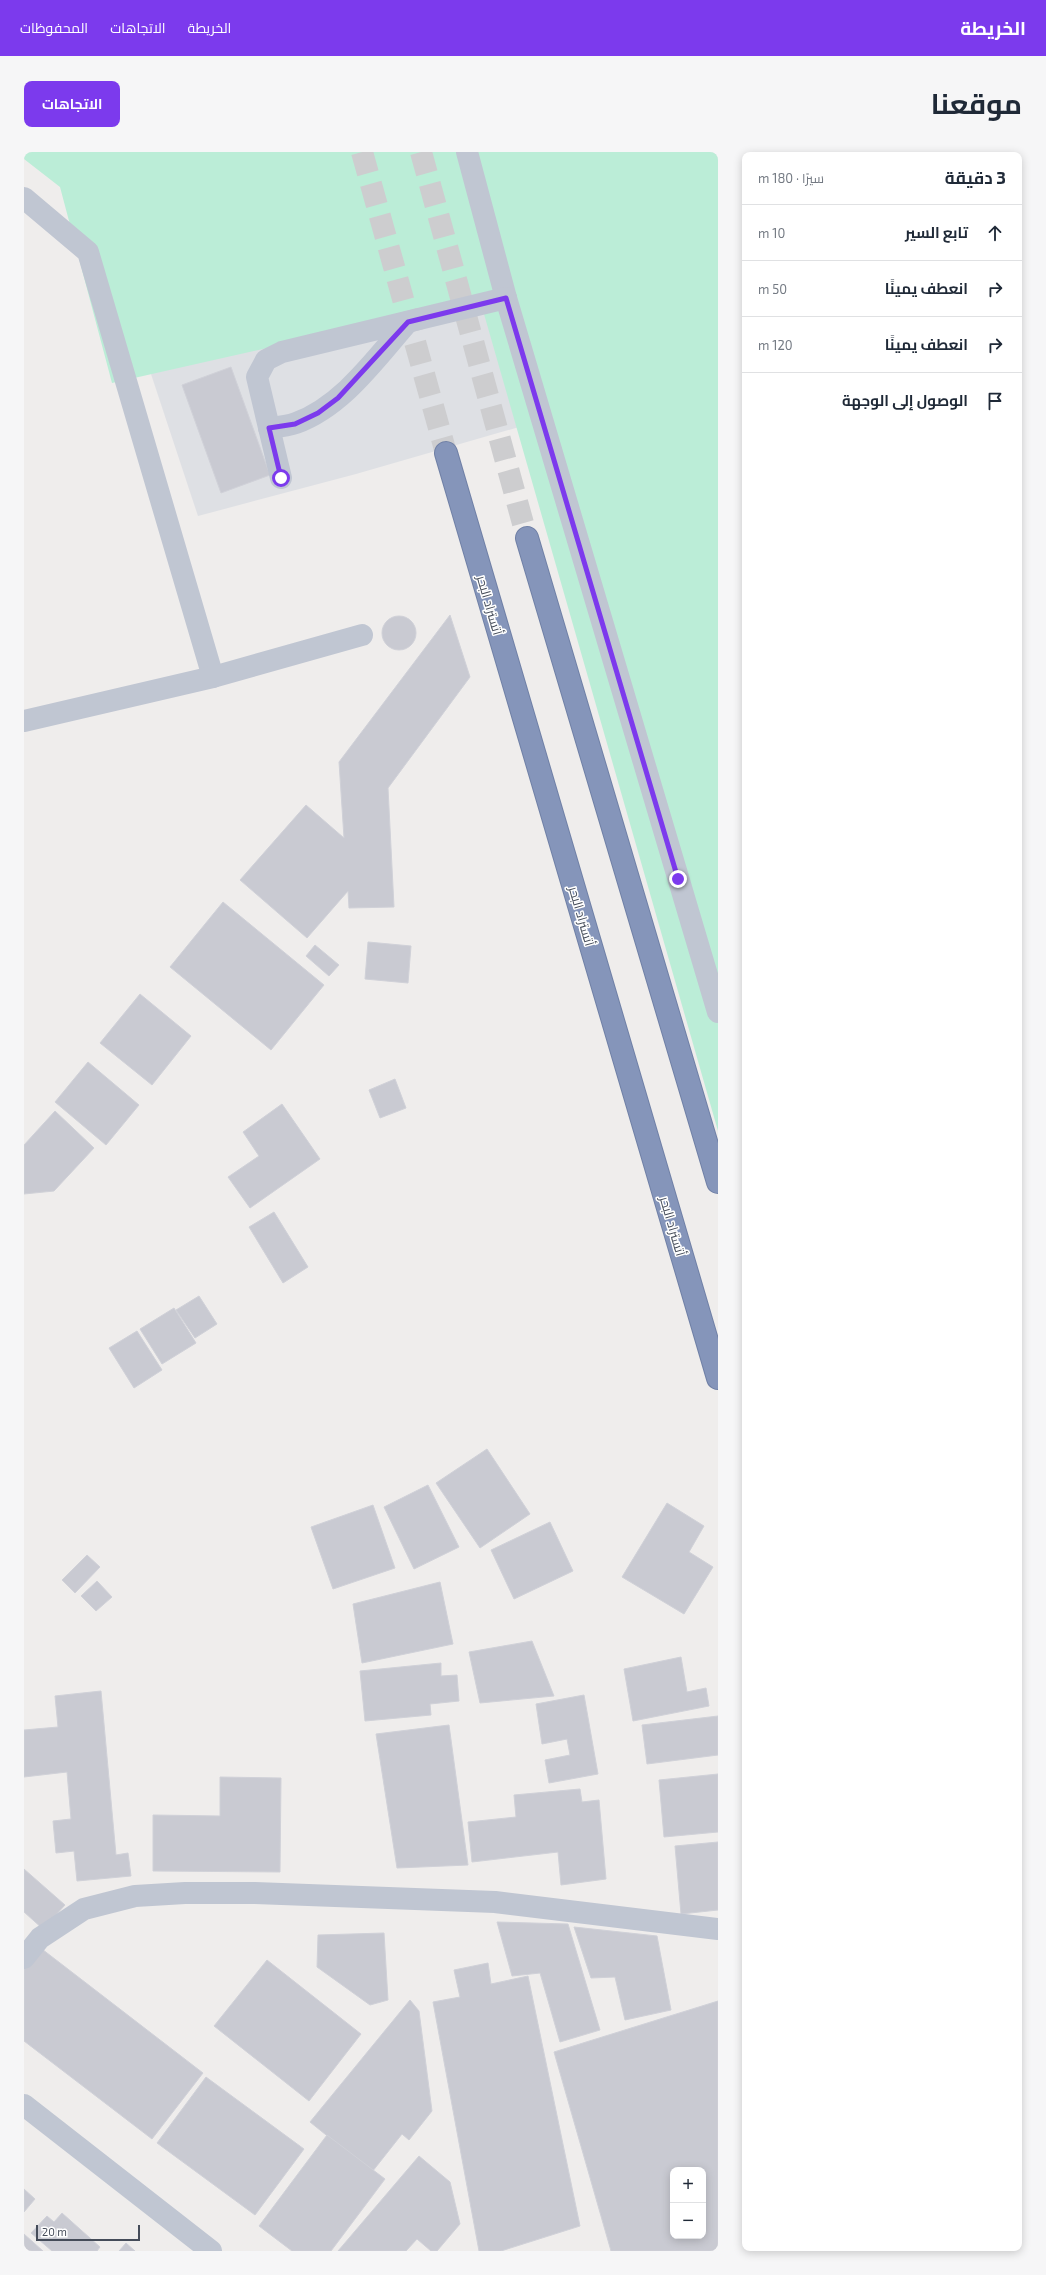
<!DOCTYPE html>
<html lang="ar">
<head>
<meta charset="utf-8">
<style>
	body { margin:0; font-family:"Exo 2",Cairo,sans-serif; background:#f6f6f7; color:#1f2937; direction:rtl }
	.controls { position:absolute; right:12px; bottom:12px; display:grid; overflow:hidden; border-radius:8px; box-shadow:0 2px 10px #0003 }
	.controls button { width:36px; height:36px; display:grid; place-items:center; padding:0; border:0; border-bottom:1px solid #e0e1e3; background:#fff; color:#1f2937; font:20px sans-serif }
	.scale { position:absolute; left:12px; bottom:10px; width:104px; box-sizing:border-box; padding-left:4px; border:2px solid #454c59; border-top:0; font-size:11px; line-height:14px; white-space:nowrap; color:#454c59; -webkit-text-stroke:3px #fff; paint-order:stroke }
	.stop { position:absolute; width:12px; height:12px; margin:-9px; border:3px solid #7c3aed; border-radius:50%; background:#fff }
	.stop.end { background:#7c3aed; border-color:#fff; box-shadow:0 1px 4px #0008 }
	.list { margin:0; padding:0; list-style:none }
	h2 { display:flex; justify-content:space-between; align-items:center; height:52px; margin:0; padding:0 16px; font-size:17px }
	h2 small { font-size:13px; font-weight:400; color:#747a83 }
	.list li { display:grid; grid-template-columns:26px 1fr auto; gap:12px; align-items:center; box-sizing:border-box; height:56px; padding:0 16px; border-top:1px solid #e0e1e3 }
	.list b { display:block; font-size:15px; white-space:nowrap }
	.list em { font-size:13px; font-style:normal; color:#747a83 }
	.icon { flex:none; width:22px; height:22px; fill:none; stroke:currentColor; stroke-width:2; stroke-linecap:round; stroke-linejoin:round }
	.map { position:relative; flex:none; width:694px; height:2099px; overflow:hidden; direction:ltr; border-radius:8px }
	header { display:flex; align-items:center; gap:24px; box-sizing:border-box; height:56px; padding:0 20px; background:#7c3aed; color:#fff }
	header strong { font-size:19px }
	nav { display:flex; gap:22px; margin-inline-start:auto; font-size:14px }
	.intro { display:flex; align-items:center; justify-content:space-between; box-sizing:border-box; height:96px; padding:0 24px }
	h1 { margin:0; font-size:28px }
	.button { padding:10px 18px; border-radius:8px; background:#7c3aed; color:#fff; font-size:14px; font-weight:700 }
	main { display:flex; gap:24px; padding:0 24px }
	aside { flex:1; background:#fff; border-radius:8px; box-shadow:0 2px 10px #0003 }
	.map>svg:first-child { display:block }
</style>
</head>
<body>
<header>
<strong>الخريطة</strong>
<nav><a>الخريطة</a><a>الاتجاهات</a><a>المحفوظات</a></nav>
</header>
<div class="intro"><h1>موقعنا</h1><a class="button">الاتجاهات</a></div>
<main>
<aside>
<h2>3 دقيقة<small>سيرًا · 180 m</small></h2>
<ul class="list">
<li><svg class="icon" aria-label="ahead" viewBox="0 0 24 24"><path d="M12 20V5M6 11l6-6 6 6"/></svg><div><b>تابع السير</b></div><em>10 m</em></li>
<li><svg class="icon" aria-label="right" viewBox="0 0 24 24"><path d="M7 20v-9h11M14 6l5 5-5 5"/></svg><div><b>انعطف يمينًا</b></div><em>50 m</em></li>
<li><svg class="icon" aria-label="right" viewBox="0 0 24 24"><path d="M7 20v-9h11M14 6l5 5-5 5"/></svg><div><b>انعطف يمينًا</b></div><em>120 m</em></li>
<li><svg class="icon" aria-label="arrive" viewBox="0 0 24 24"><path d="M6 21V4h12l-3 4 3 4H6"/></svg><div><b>الوصول إلى الوجهة</b></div></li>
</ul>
</aside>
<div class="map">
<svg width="694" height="2099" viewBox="0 0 694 2099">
	<rect width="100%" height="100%" fill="#efedec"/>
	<polygon fill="#dee0e4" points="694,0 502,273 332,322 174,364 125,216"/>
	<polygon fill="#bbedd7" points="0,0 694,0 694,979 456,148 88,231 36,35 0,7"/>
	<g fill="#c9cad2" stroke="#d0d1d8" fill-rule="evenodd">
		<polygon points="207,215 246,323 197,341 158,233"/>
		<polygon points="426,463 446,525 364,636 370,755 325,756 324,739 283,786 216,728 282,653 320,686 315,610"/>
		<circle cx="375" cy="481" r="17"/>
		<polygon points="199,750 300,833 247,898 146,815"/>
		<polygon points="344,790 387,794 384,831 341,827"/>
		<polygon points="291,793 315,813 305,824 282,804"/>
		<polygon points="116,842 167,884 128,933 76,891"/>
		<polygon points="64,910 115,953 82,993 31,950"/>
		<polygon points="371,927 382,956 356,966 345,938"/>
		<polygon points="258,952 296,1007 226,1056 204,1025 235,1004 219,980"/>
		<polygon points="31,959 70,996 30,1039 0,1042 0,993"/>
		<polygon points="250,1060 284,1115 259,1131 225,1075"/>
		<polygon points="175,1144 193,1172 171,1186 152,1158"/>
		<polygon points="150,1156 172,1191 138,1212 116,1177"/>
		<polygon points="113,1179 138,1218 110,1236 85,1196"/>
		<polygon points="463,1297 506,1362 456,1396 412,1331"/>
		<polygon points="404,1333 435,1395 390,1417 360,1355"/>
		<polygon points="643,1351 680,1374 665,1400 689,1415 660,1462 598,1425"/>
		<polygon points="349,1353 371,1416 309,1437 287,1375"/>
		<polygon points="526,1370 549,1419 490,1447 467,1398"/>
		<polygon points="63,1403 76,1415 51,1441 38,1428"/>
		<polygon points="73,1429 88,1445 72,1459 57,1444"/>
		<polygon points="416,1430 429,1492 338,1511 329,1452"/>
		<polygon points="508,1489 530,1544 456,1551 445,1500"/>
		<polygon points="657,1505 663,1540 682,1536 685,1554 609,1569 600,1517"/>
		<polygon points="417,1511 417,1524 433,1523 435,1549 406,1552 407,1563 341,1569 336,1519"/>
		<polygon points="77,1539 92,1703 104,1701 107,1724 53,1729 50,1699 32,1701 29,1669 47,1667 43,1620 0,1625 0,1578 34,1575 31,1544"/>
		<polygon points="560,1543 574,1622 525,1631 521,1608 546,1603 543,1587 518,1592 512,1552"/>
		<polygon points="694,1564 694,1603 623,1612 618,1573"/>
		<polygon points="425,1573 444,1713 373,1716 352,1582"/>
		<polygon points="694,1622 694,1680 640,1685 635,1628"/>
		<polygon points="196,1625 257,1626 256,1720 129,1719 129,1663 196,1664"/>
		<polygon points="556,1637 558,1650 575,1648 582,1727 537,1733 534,1700 448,1710 444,1670 492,1665 490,1643"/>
		<polygon points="694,1690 694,1758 657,1762 651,1694"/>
		<polygon points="0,1717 41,1753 19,1777 0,1760"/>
		<polygon points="473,1770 544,1772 576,1878 536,1890 516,1821 488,1824"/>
		<polygon points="550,1775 633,1784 647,1858 601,1868 591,1825 567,1826"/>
		<polygon points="360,1781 364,1848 346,1853 293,1815 294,1783"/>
		<polygon points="14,1794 179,1921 128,1987 0,1889 0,1812"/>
		<polygon points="243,1808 337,1882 285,1949 190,1874"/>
		<polygon points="464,1811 467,1832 504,1824 556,2074 477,2099 455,2099 409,1850 436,1845 430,1818"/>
		<polygon points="386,1848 395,1859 408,1959 385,1988 378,1982 348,2020 286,1970"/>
		<path d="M694,1849V2099H587L530,1900ZM649,2018H679V2084H649Z"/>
		<polygon points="182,1925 280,1997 231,2063 133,1991"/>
		<polygon points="303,1983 361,2027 307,2099 268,2099 235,2074"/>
		<polygon points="395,2004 426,2030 436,2072 413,2099 407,2099 393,2087 382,2099 314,2099"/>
		<polygon points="0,2037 11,2047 0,2060"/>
		<polygon points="38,2061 76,2095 73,2099 28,2099 7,2081 23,2064 30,2070"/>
		<polygon points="0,2082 19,2099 0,2099"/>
		<polygon points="102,2091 111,2099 95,2099"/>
	</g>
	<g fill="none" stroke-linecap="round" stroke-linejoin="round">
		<g stroke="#cdcdcf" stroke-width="22" stroke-dasharray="22 11" stroke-linecap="butt">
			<polyline points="338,0 422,301"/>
			<polyline points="397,0 503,386"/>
		</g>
		<defs>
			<g id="highway">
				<polyline points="422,301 694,1226"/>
				<polyline points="503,386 694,1030"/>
			</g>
		</defs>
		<use href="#highway" stroke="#7080a6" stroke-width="24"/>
		<g stroke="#c0c6d2" stroke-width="22">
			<polyline points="443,0 482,146 694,860"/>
			<polyline points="0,46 64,100 189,525"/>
			<path d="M245,276C254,275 264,274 272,271C319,254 352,206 384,170"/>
			<polyline points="257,326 233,225 242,208 258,200 482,146"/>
			<polyline points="0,569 189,525 338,483"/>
			<polyline points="0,1806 16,1786 60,1757 111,1744 161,1741 231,1741 471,1750 694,1777"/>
			<polyline points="0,1953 187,2099"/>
		</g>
		<use href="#highway" stroke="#8595ba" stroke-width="22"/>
	</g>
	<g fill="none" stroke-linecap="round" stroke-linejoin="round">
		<polyline stroke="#7c3aed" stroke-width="5" points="257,326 245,276 271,272 294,261 314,246 384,170 482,146 654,727"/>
	</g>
	<g text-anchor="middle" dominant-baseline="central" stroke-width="3" stroke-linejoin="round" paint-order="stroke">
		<g font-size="13" fill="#454c59" stroke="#fff">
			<text transform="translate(466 453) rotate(74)">أتستراد البحر</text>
			<text transform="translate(558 764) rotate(74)">أتستراد البحر</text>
			<text transform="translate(649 1074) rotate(74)">أتستراد البحر</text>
		</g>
	</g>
</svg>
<div class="controls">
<button>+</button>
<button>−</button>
</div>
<div class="scale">20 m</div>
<div class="stop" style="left:257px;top:326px"></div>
<div class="stop end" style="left:654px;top:727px"></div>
</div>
</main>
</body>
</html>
